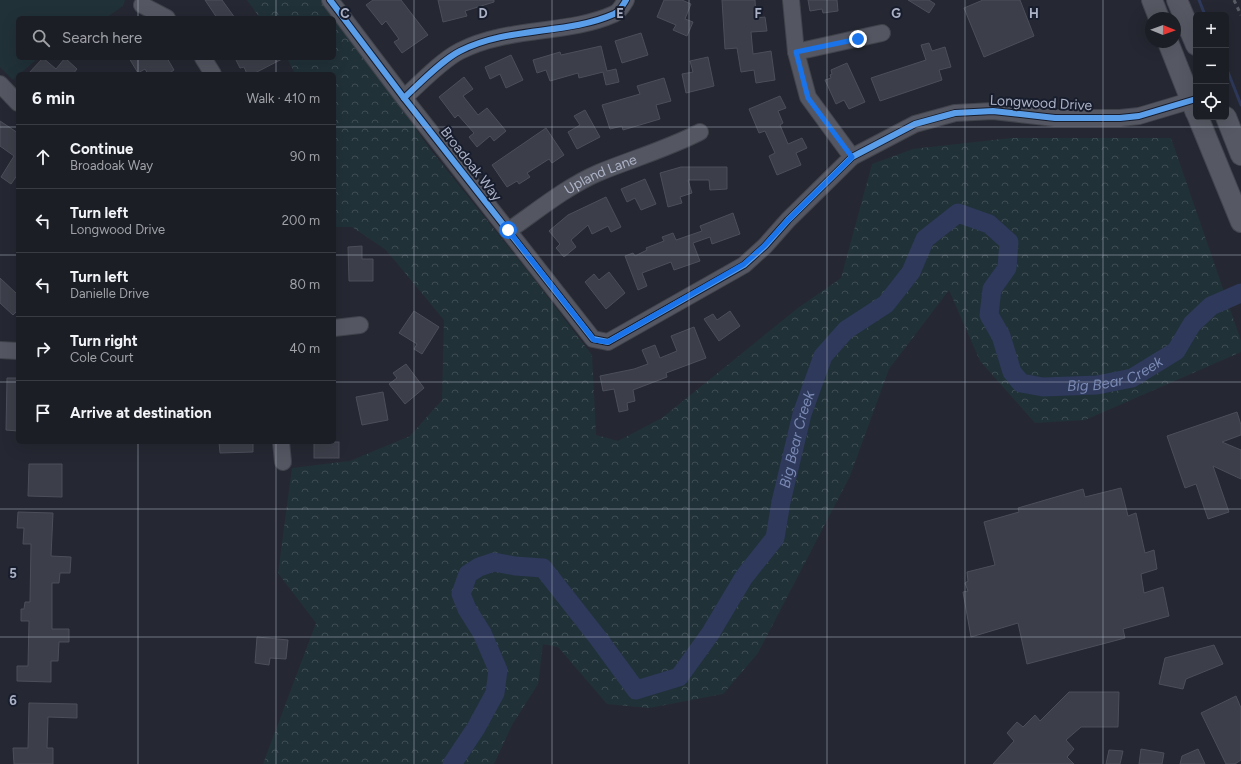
<!DOCTYPE html>
<html lang="en">
<head>
<meta charset="utf-8">
<style>
	body { margin:0; font-family:Figtree,sans-serif; background:#25272e; color:#f1f3f6 }
	.controls { position:absolute; right:12px; top:12px; display:grid; overflow:hidden; border-radius:6px; box-shadow:0 4px 16px #0002 }
	.controls button { width:36px; height:36px; display:grid; place-items:center; padding:0; border:0; border-bottom:1px solid #3a3c43; background:#1c1e26; color:#f1f3f6; font:20px sans-serif }
	.compass { position:absolute; left:1145px; top:12px; width:36px; height:36px; border-radius:50%; background:#1c1e26; box-shadow:0 4px 16px #0002; rotate:91deg }
	.stop { position:absolute; width:12px; height:12px; margin:-9px; border:3px solid #1a73e8; border-radius:50%; background:#fff }
	.stop.end { background:#1a73e8; border-color:#fff; box-shadow:0 1px 4px #0008 }
	.list { margin:0; padding:0; list-style:none }
	h2 { display:flex; justify-content:space-between; align-items:center; height:52px; margin:0; padding:0 16px; font-size:17px }
	h2 small { font-size:13px; font-weight:400; color:#a0a2a7 }
	.list li { display:grid; grid-template-columns:26px 1fr auto; gap:12px; align-items:center; box-sizing:border-box; height:64px; padding:0 16px; border-top:1px solid #3a3c43 }
	.list b { display:block; font-size:15px; white-space:nowrap }
	.list p { margin:0; font-size:13px; white-space:nowrap; color:#a0a2a7 }
	.list em { font-size:13px; font-style:normal; color:#a0a2a7 }
	.icon { flex:none; width:22px; height:22px; fill:none; stroke:currentColor; stroke-width:2; stroke-linecap:round; stroke-linejoin:round }
	.map { position:relative; flex:none; width:1241px; height:764px; overflow:hidden }
	.search { position:absolute; background:#1c1e26; box-shadow:0 4px 16px #0002; left:16px; top:16px; width:320px; height:44px; display:flex; align-items:center; gap:10px; box-sizing:border-box; padding:0 14px; border-radius:6px; color:#a0a2a7; font-size:15px }
	.panel { position:absolute; background:#1c1e26; box-shadow:0 4px 16px #0002; left:16px; top:72px; width:320px; height:372px; border-radius:6px }
	.map>svg:first-child { display:block }
</style>
</head>
<body>
<div class="map">
<svg width="1241" height="764" viewBox="0 0 1241 764">
	<defs>
		<pattern id="forest-crowns" width="20" height="18" patternUnits="userSpaceOnUse"><rect width="20" height="18" fill="#213138"/><path d="M2 6a3 3 0 1 1 6 0M12 15a3 3 0 1 1 6 0" fill="none" stroke="#3f4c53"/></pattern>
	</defs>
	<rect width="100%" height="100%" fill="#252832"/>
	<polygon fill="url(#forest-crowns)" points="247,0 326,0 430,149 530,274 592,355 596,435 618,441 662,418 798,308 841,278 872,164 913,149 1011,138 1171,138 1241,341 1241,352 1085,420 1035,423 980,361 949,290 889,369 850,476 758,653 723,694 649,708 607,704 558,647 543,644 538,684 512,725 494,764 263,764 316,623 278,573 292,468 350,461 410,436 442,400 444,320 386,250 352,227 334,227 334,74 295,74 287,58 334,58 334,18 260,18"/>
	<polygon fill="#213138" points="0,0 125,0 123,6 106,18 18,18 18,58 38,58 13,80 0,67"/>
	<g fill="none" stroke-linecap="round" stroke-linejoin="round">
		<g stroke="#2e395b" stroke-width="3">
			<polyline points="1199,0 1205,15"/>
			<polyline points="1226,67 1241,105"/>
		</g>
		<path stroke="#2e395b" stroke-width="19" id="s1" d="M452,764L476,728L495,693L498,670L482,633L467,609L461,594L468,574L479,567L494,562L515,566L543,568L598,638L636,690L679,677L710,634L744,577L775,538L781,502L802,414L823,356L846,330L886,304L911,272L925,239L958,213L989,224L1009,242L1007,268L992,289L989,315L1001,336L1012,372L1021,383L1043,387L1097,385L1132,378L1176,351L1192,324L1211,306L1241,293"/>
	</g>
	<g fill="#3c3f49" stroke="#4c4f5a">
		<polygon points="205,0 222,0 235,18 217,18"/>
		<polygon points="373,0 401,0 428,35 402,53 394,42 399,39 386,21 382,25 366,5"/>
		<polygon points="438,0 494,0 494,2 465,11 467,16 443,22"/>
		<polygon points="664,0 682,0 691,4 685,19 693,22 687,36 673,30 676,25 657,17"/>
		<polygon points="722,0 755,0 756,18 765,17 767,31 751,32 753,54 771,51 775,80 756,83 754,70 741,72 737,48 725,49"/>
		<polygon points="808,0 837,0 838,11 823,13 822,9 810,11"/>
		<polygon points="908,0 929,0 935,4 929,13"/>
		<polygon points="983,0 1020,0 1034,36 984,57 964,8"/>
		<polygon points="641,33 648,55 622,63 615,41"/>
		<polygon points="929,43 932,51 945,47 951,67 939,70 942,80 880,101 871,78 926,60 921,45"/>
		<polygon points="601,46 607,71 616,69 619,82 606,85 603,72 579,78 578,73 550,81 546,70 537,73 533,60 560,52 561,55"/>
		<polygon points="511,55 523,80 506,88 500,74 490,79 485,67"/>
		<polygon points="708,57 714,86 686,93 682,74 693,72 690,61"/>
		<polygon points="43,58 56,69 65,58 77,69 73,74 28,74"/>
		<polygon points="129,58 167,58 174,70 168,74 148,74 145,69 138,73"/>
		<polygon points="235,58 284,58 253,74 247,74 244,67 240,68"/>
		<polygon points="847,63 865,102 849,109 844,100 836,104 825,80 831,78 830,75 832,74 831,70"/>
		<polygon points="464,77 473,89 463,96 478,115 487,108 506,131 494,141 490,136 477,147 469,137 474,133 458,115 455,118 439,97"/>
		<polygon points="664,78 671,101 656,105 660,119 623,130 622,126 610,129 602,105 640,94 637,86"/>
		<polygon points="780,96 786,108 778,111 783,123 780,125 788,144 802,138 807,148 796,153 801,165 777,175 769,156 775,153 765,131 759,133 749,109"/>
		<polygon points="585,110 600,137 577,149 568,132 580,125 574,116"/>
		<polygon points="0,121 18,133 18,174 11,184 1,177 14,156 0,146"/>
		<polygon points="546,128 564,155 552,163 549,159 527,173 530,177 519,184 517,181 507,187 492,165"/>
		<polygon points="681,167 727,167 727,189 710,190 709,180 688,180 692,193 680,197 682,203 668,207 660,173"/>
		<polygon points="645,179 656,204 641,210 635,198 627,202 621,189"/>
		<polygon points="606,197 621,227 611,232 608,226 592,234 588,225 571,240 576,247 564,257 556,248 560,244 549,231 568,215"/>
		<polygon points="733,213 740,234 712,244 710,237 693,243 700,261 674,270 671,262 642,273 647,286 638,290 625,256 633,253 635,256 647,250 646,248 664,241 662,237 673,233 676,240 702,231 700,226"/>
		<polygon points="362,246 362,259 373,259 373,281 349,281 348,247"/>
		<polygon points="609,272 625,293 606,309 585,282 594,274 599,280"/>
		<polygon points="0,278 18,295 18,310 13,315 0,303"/>
		<polygon points="414,311 439,327 422,354 414,349 417,344 399,333"/>
		<polygon points="730,311 740,326 719,341 704,319 713,314 717,320"/>
		<polygon points="694,327 706,358 666,373 667,377 633,390 635,401 627,403 628,410 619,412 614,389 603,391 600,376 634,369 648,364 642,350 655,345 660,358 677,351 671,336"/>
		<polygon points="406,364 424,388 405,404 389,384 397,378 393,373"/>
		<polygon points="7,378 18,378 18,431 6,430"/>
		<polygon points="383,392 388,420 362,425 356,397"/>
		<polygon points="1237,412 1241,425 1241,435 1222,442 1241,450 1241,479 1213,466 1229,512 1208,519 1196,484 1185,488 1167,436"/>
		<polygon points="219,442 253,442 253,452 220,453"/>
		<rect x="314" y="442" width="25" height="16"/>
		<polygon points="29,464 62,464 62,497 28,496"/>
		<polygon points="1121,488 1128,516 1136,513 1145,553 1154,550 1157,569 1141,574 1144,593 1163,587 1169,616 1123,629 1125,638 1027,664 1018,623 971,637 963,592 968,591 965,583 968,581 967,572 995,565 984,522 1019,512 1018,508 1083,489 1085,497"/>
		<polygon points="18,512 53,513 51,556 71,557 70,573 60,573 59,583 52,583 52,629 69,629 69,642 59,642 58,661 51,661 51,682 17,681 17,666 28,666 29,621 21,621 21,609 24,609 25,602 30,602 31,544 23,544 24,528 17,528"/>
		<polygon points="257,637 288,640 286,659 270,658 269,665 255,663"/>
		<polygon points="1214,645 1223,664 1186,679 1183,689 1159,684 1165,658"/>
		<polygon points="1069,692 1119,692 1118,727 1081,727 1066,740 1074,749 1067,757 1074,764 993,764 1014,741 1007,733 1017,722 1023,727 1035,715 1040,721"/>
		<polygon points="1236,696 1241,708 1241,760 1235,764 1226,764 1201,713"/>
		<polygon points="29,703 77,704 77,718 48,717 47,748 53,748 53,764 14,764 13,748 28,748"/>
		<polygon points="1141,749 1164,753 1162,764 1139,764"/>
		<polygon points="1198,749 1205,764 1180,764 1182,756"/>
		<polygon points="1109,750 1123,751 1120,764 1106,764"/>
	</g>
	<g fill="none" stroke-linecap="round" stroke-linejoin="round">
		<defs>
			<g id="minor">
				<polyline points="330,0 404,98 593,339 608,342 744,265 765,246 788,220 852,157 915,124 955,113 993,111 1055,118 1120,118 1139,116 1196,99"/>
				<polyline points="791,0 796,52 808,97 852,157"/>
				<polyline points="142,5 167,18"/>
				<polyline points="796,52 882,33"/>
				<polyline points="203,58 213,74"/>
				<polyline points="0,84 18,103"/>
				<path d="M404,98C419,84 442,60 460,51C509,26 567,35 614,14C620,11 623,5 626,0"/>
				<path id="s2" d="M508,231C537,211 566,187 598,173C632,159 667,149 700,132"/>
				<polyline points="334,328 360,325"/>
				<polyline points="0,350 18,351"/>
				<polyline points="281,442 283,462"/>
			</g>
			<g id="major">
				<polyline points="1152,0 1159,18"/>
				<polyline points="1177,0 1196,45"/>
				<polyline points="1168,42 1196,113"/>
				<polyline points="1198,117 1241,222"/>
				<polyline points="1226,117 1241,155"/>
			</g>
		</defs>
		<use href="#minor" stroke="#41434c" stroke-width="18"/>
		<use href="#major" stroke="#42454f" stroke-width="22"/>
		<use href="#minor" stroke="#545762" stroke-width="16"/>
		<use href="#major" stroke="#565963" stroke-width="20"/>
		<polyline stroke="#585b64" stroke-width="3" stroke-dasharray="4 4" stroke-linecap="butt" points="1234,0 1241,15"/>
		<defs>
			<g id="cycleway">
				<polyline points="330,0 404,98 593,339 608,342 744,265 765,246 788,220 852,157 915,124 955,113 993,111 1055,118 1120,118 1139,116 1196,99"/>
				<path d="M404,98C419,84 442,60 460,51C509,26 567,35 614,14C620,11 623,5 626,0"/>
			</g>
		</defs>
		<use href="#cycleway" stroke="#181d2d" stroke-width="8"/>
		<use href="#cycleway" stroke="#5a9eea" stroke-width="6"/>
	</g>
	<g fill="none" stroke-linecap="round" stroke-linejoin="round">
		<polyline stroke="#1a73e8" stroke-width="5" points="508,230 594,340 608,342 744,264 764,246 788,220 852,157 808,98 796,52 858,39"/>
	</g>
	<path fill="none" stroke="#acb2c6" stroke-width="1" stroke-opacity="0.55" d="M138,0V18M276,0V18M414,0V764M552,0V764M689,0V764M827,0V764M965,0V764M1103,0V764M138,58V74M276,58V74M0,127H18M334,127H1241M0,255H18M334,255H1241M0,382H18M334,382H1241M138,442V764M276,442V764M0,509H1241M0,637H1241"/>
	<g text-anchor="middle" dominant-baseline="central" stroke-width="4" stroke-linejoin="round" paint-order="stroke">
		<g font-size="14" fill="#acb2c6" stroke="#181d2d">
			<text transform="translate(1041 103) rotate(3)">Longwood Drive</text>
			<text transform="translate(471 164) rotate(52)">Broadoak Way</text>
			<text stroke="none"><textPath href="#s2" startOffset="109">Upland Lane</textPath></text>
		</g>
		<g font-size="15" font-style="italic" fill="#7a89b4" stroke="#181d2d">
			<text stroke="none"><textPath href="#s1" startOffset="1358">Big Bear Creek</textPath></text>
			<text stroke="none"><textPath href="#s1" startOffset="759">Big Bear Creek</textPath></text>
		</g>
	</g>
	<g font-size="13" text-anchor="middle" font-weight="bold" fill="#acb2c6" stroke="#181d2d" stroke-width="4" stroke-linejoin="round" paint-order="stroke">
		<text x="345" y="18">C</text>
		<text x="483" y="18">D</text>
		<text x="620" y="18">E</text>
		<text x="758" y="18">F</text>
		<text x="896" y="18">G</text>
		<text x="1034" y="18">H</text>
		<text x="13" y="578">5</text>
		<text x="13" y="705">6</text>
	</g>
</svg>
<div class="controls">
<button>+</button>
<button>−</button>
<button><svg class="icon" aria-label="locate" viewBox="0 0 24 24"><circle cx="12" cy="12" r="6"/><path d="M12 2v4M12 18v4M2 12h4M18 12h4"/></svg></button>
</div>
<svg class="compass" viewBox="-18 -18 36 36"><path d="M0-13l5 13h-10z" fill="#e53935"/><path d="M0 13l5-13h-10z" fill="#a0a2a7"/></svg>
<div class="stop" style="left:508px;top:230px"></div>
<div class="stop end" style="left:858px;top:39px"></div>
<div class="search"><svg class="icon" aria-label="search" viewBox="0 0 24 24"><circle cx="10" cy="10" r="6"/><path d="M15 15l6 6"/></svg>Search here</div>
<section class="panel">
<h2>6 min<small>Walk · 410 m</small></h2>
<ul class="list">
<li><svg class="icon" aria-label="ahead" viewBox="0 0 24 24"><path d="M12 20V5M6 11l6-6 6 6"/></svg><div><b>Continue</b><p>Broadoak Way</p></div><em>90 m</em></li>
<li><svg class="icon" aria-label="left" viewBox="0 0 24 24"><path d="M17 20v-9H6M10 6l-5 5 5 5"/></svg><div><b>Turn left</b><p>Longwood Drive</p></div><em>200 m</em></li>
<li><svg class="icon" aria-label="left" viewBox="0 0 24 24"><path d="M17 20v-9H6M10 6l-5 5 5 5"/></svg><div><b>Turn left</b><p>Danielle Drive</p></div><em>80 m</em></li>
<li><svg class="icon" aria-label="right" viewBox="0 0 24 24"><path d="M7 20v-9h11M14 6l5 5-5 5"/></svg><div><b>Turn right</b><p>Cole Court</p></div><em>40 m</em></li>
<li><svg class="icon" aria-label="arrive" viewBox="0 0 24 24"><path d="M6 21V4h12l-3 4 3 4H6"/></svg><div><b>Arrive at destination</b></div></li>
</ul>
</section>
</div>
</body>
</html>
